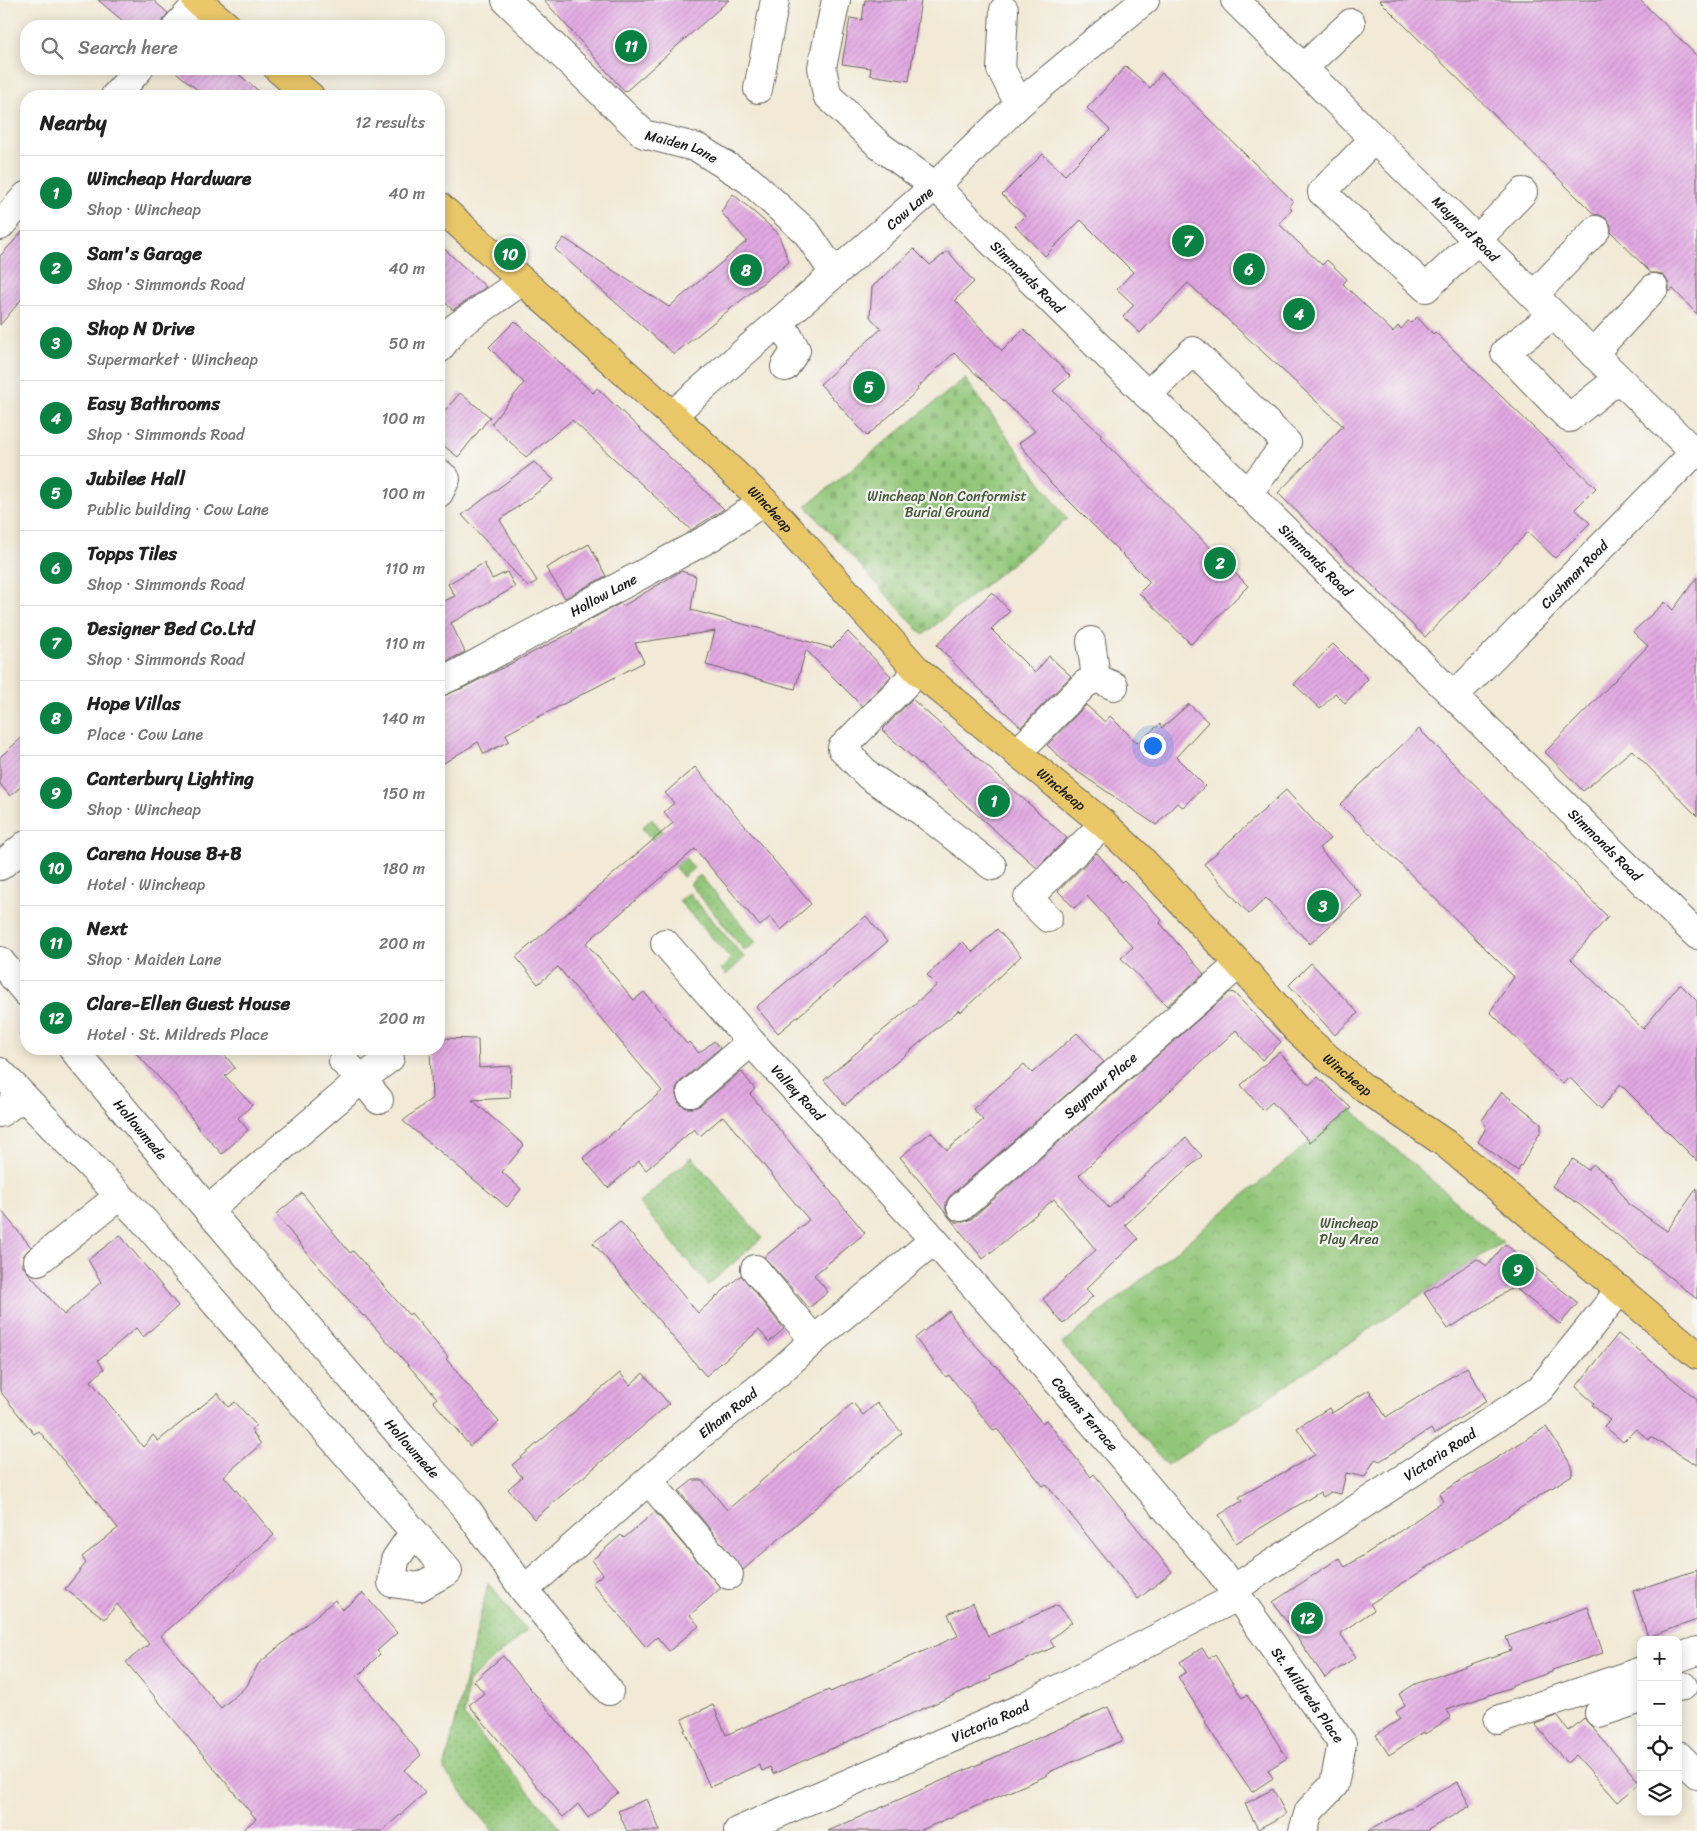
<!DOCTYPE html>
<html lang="en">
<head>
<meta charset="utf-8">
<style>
	body { margin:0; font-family:Sriracha,sans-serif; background:#f6f6f6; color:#222 }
	.controls { position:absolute; right:15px; bottom:15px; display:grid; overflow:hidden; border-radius:10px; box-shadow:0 2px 12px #0003 }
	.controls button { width:45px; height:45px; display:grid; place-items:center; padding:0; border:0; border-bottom:1px solid #e0e0e0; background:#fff; color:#222; font:25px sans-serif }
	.you { position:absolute; left:1152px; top:745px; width:18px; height:18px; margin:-12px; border:4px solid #fff; border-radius:50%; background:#1a73e8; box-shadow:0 0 0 8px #1a73e833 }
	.badge { display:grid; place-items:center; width:32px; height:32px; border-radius:50%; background:#0b8043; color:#fff; font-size:16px; font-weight:700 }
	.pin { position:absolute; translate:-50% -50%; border:2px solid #fff; box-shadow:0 1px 5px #0006 }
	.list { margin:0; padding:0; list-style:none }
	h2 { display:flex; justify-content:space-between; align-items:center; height:65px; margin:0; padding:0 20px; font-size:21px }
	h2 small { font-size:16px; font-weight:400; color:#767676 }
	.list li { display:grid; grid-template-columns:32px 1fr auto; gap:15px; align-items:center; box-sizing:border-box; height:75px; padding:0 20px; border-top:1px solid #e0e0e0 }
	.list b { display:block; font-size:19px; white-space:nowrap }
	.list p { margin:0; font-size:16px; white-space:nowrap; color:#767676 }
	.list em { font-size:16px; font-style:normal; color:#767676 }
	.icon { flex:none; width:28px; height:28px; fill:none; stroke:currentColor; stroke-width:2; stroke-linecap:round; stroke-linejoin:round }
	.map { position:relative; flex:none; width:1697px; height:1831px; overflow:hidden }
	.search { position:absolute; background:#fff; box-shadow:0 2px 12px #0003; left:20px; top:20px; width:425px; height:55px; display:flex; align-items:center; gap:12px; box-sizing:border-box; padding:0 18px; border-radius:20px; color:#767676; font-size:19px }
	.panel { position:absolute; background:#fff; box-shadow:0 2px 12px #0003; left:20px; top:90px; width:425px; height:965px; border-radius:20px }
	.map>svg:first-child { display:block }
</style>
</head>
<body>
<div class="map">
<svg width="1697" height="1831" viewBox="0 0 1697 1831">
	<defs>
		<pattern id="grass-dots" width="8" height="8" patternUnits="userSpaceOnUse" patternTransform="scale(1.25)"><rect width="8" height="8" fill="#91c678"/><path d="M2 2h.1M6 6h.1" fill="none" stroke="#7caa67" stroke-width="1.8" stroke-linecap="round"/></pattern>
		<pattern id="cemetery-stones" width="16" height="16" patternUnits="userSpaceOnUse" patternTransform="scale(1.25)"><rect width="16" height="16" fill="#91c678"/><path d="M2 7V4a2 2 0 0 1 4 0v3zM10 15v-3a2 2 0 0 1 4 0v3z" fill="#7caa67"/></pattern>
		<pattern id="park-crowns" width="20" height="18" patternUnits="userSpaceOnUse" patternTransform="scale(1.25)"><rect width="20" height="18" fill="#91c678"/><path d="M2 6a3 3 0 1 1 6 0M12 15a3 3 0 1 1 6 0" fill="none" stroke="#7caa67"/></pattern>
		<pattern id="building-hatch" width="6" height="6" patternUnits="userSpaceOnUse" patternTransform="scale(1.25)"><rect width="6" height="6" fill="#e2a9e3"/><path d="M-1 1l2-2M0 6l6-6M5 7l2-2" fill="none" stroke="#c191c2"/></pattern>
	</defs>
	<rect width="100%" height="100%" fill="#f6f6f2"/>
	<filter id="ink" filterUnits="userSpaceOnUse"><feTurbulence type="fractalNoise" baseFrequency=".02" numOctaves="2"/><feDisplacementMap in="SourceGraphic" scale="10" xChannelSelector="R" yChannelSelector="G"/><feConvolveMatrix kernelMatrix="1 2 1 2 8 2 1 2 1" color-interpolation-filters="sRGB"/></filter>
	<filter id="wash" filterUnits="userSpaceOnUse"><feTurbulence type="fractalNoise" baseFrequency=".0096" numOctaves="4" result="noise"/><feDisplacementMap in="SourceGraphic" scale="20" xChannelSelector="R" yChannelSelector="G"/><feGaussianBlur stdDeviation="1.12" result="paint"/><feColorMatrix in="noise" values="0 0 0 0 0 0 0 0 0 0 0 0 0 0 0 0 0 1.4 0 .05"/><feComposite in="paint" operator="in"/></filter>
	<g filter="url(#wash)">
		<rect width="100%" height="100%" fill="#f2e9d6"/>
		<g fill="url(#grass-dots)" stroke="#56714a">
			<polygon points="652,819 694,868 683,877 642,828"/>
			<polygon points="700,875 756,942 745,951 690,884"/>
			<polygon points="689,893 744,957 742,960 726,975 721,969 731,959 679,901"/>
			<polygon points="692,1157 762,1238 708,1285 639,1203"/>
			<polygon points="488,1584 494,1589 514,1617 527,1630 468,1682 464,1716 563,1831 493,1831 444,1770"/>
		</g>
		<polygon fill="url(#cemetery-stones)" stroke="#56714a" points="965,378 1067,519 923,635 806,506"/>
		<polygon fill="url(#park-crowns)" stroke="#56714a" points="1351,1108 1371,1128 1503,1242 1424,1293 1167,1465 1062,1344"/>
		<g id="blocks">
			<g fill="url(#building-hatch)">
				<polygon points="98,0 153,0 168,13 162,22 162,26 129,26"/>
				<polygon points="544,0 729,0 625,92"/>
				<polygon points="865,0 921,0 909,81 870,75 871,68 842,64 850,18 862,20"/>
				<polygon points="1379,0 1640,0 1697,56 1697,314 1673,289 1669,292 1669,284 1665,277 1658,273 1651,273 1611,232 1611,225 1607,219 1600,215 1595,215"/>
				<polygon points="1126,66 1150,88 1162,73 1293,201 1289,206 1292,209 1279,224 1322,265 1327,260 1347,279 1343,284 1393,332 1398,326 1401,329 1408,321 1411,323 1417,317 1433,334 1435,332 1596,488 1575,509 1590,523 1555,558 1528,532 1425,637 1278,493 1343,426 1188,283 1140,333 1123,317 1134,305 1117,289 1133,272 1081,220 1045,256 1015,225 1025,216 1002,195 1043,154 1065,175 1110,130 1087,108"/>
				<polygon points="172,69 232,69 265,96 205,96"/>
				<polygon points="733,194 778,233 789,262 674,354 555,249 564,238 669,307 747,241 721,212"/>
				<polygon points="26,228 26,294 0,325 0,256"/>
				<polygon points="439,244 486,287 453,310 439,297"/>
				<polygon points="914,249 930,265 948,251 974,282 955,300 1002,351 1024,329 1070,376 1053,391 1102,435 1100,437 1248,586 1191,644 1139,593 1150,582 1051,483 1019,443 1035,431 954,353 917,388 918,390 867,436 820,384 881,329 870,317 872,287"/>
				<polygon points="515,321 593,393 597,388 724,509 691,530 572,420 526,457 491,424 524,383 489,347"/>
				<polygon points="460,393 490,417 458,457 439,442 439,418"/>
				<polygon points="534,462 554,480 500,520 537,581 528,587 462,515"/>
				<polygon points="589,544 606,576 565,598 546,568"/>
				<polygon points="484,563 492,579 507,572 515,587 451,623 465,652 439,665 439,596 442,602 455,596 448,584"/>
				<polygon points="681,571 696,576 691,610 832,648 848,632 891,676 862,706 806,650 795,689 706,665 715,631 635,643 644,662 506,734 509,741 484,754 478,742 439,766 439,697 463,688 573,632 572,631 582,624 621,603 623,606"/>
				<polygon points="1697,577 1697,816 1632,750 1583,791 1545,752 1648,646 1633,632 1665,602 1673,610"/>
				<polygon points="992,592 1010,611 991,629 1035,673 1049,656 1071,676 1021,727 971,681 937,645"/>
				<polygon points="1333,644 1368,679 1345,703 1335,693 1320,709 1294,684"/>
				<polygon points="912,699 1067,838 1037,868 883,731 884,728"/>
				<polygon points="1189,704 1208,722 1176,757 1205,786 1183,807 1177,803 1156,825 1069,766 1047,745 1086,705 1105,722 1110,716 1137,743 1160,724 1162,728"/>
				<polygon points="1419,729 1608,917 1571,959 1643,1029 1680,984 1697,1001 1697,1161 1620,1084 1601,1109 1569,1077 1563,1084 1490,1012 1514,977 1340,804"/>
				<polygon points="26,734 26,782 10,796 0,784 0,757"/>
				<polygon points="695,767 811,904 781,930 770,917 760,926 695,849 586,943 634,1000 644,992 687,1044 689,1042 699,1053 714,1041 720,1048 681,1081 676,1088 676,1095 679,1103 686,1108 693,1108 701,1105 741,1071 755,1089 750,1094 865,1233 814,1275 828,1292 809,1308 764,1257 809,1220 723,1116 700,1136 694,1129 646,1170 639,1161 608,1188 583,1158 662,1091 558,967 538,984 516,957 673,823 664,812 674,803 665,793"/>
				<polygon points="1286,790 1330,839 1319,848 1362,896 1310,944 1266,898 1249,914 1204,864"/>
				<polygon points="1097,853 1122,882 1124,880 1162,920 1160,923 1204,974 1167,1006 1121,958 1133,947 1087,896 1074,908 1058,891"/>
				<polygon points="866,916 887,942 778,1033 756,1007"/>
				<polygon points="997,929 1021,956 961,1012 959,1010 845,1105 824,1080 937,985 927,975 963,942 973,952"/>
				<polygon points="1311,963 1358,1013 1335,1035 1289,985"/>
				<polygon points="1230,992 1234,993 1281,1042 1262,1060 1236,1030 1079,1175 1109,1208 1186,1138 1202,1156 1125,1225 1138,1239 1086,1289 1093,1296 1063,1324 1043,1299 1096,1250 1054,1199 983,1259 900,1157 931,1132 947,1150 983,1120 973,1109 1024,1064 1032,1073 1077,1033 1104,1062 950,1196 946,1202 946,1210 950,1218 956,1222 964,1222 971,1219"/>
				<polygon points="439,1038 478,1039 479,1068 511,1066 510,1098 472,1100 524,1145 502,1172 521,1189 507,1207 403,1121 432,1098 430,1049 439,1049"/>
				<polygon points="132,1049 220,1049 235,1068 225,1076 252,1105 238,1118 248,1130 222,1154 200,1130 175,1095"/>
				<polygon points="1279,1052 1309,1085 1318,1077 1351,1108 1310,1142 1272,1102 1263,1110 1241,1085"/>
				<polygon points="1502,1092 1541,1123 1541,1131 1518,1171 1478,1142 1486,1128 1482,1120"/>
				<polygon points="1573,1159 1588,1170 1593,1164 1611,1178 1628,1204 1667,1231 1697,1188 1697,1299 1580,1205 1552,1186"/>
				<polygon points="302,1193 350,1253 353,1251 409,1315 411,1313 448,1357 446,1359 499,1422 470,1446 433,1401 437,1398 364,1315 363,1316 311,1258 276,1214"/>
				<polygon points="0,1209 31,1247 23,1256 22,1265 26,1270 64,1315 101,1282 88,1260 120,1235 178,1306 143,1337 136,1328 98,1360 104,1369 91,1381 143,1447 153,1435 158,1441 218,1393 228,1407 235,1402 256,1425 251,1430 261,1444 224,1476 274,1535 161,1636 221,1708 247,1686 258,1664 335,1600 342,1610 363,1593 397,1633 377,1651 380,1654 357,1677 421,1755 405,1770 425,1793 382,1831 241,1831 256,1819 126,1662 149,1644 117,1604 105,1619 65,1589 86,1563 82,1557 118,1528 39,1431 34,1434 0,1391"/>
				<polygon points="620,1221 698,1313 741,1275 784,1329 769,1342 759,1330 706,1376 593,1243"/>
				<polygon points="1505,1244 1578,1303 1560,1324 1514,1287 1448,1329 1424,1293 1477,1259 1487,1266"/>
				<polygon points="949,1311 963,1332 995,1366 996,1365 1042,1423 1046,1420 1091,1477 1094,1474 1172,1572 1138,1599 1046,1484 1043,1486 997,1429 994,1431 949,1375 946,1377 915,1338"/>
				<polygon points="1618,1334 1697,1399 1697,1465 1651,1437 1649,1440 1636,1429 1623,1442 1604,1426 1610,1420 1592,1405 1594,1403 1576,1387"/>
				<polygon points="1467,1367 1487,1401 1434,1434 1431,1429 1380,1461 1375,1459 1365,1477 1346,1473 1341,1494 1331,1492 1323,1497 1320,1492 1236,1543 1219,1515 1242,1501 1239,1497 1315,1455 1297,1428 1329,1408 1332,1413 1369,1390 1386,1417"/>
				<polygon points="620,1373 630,1385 643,1373 669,1404 534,1519 508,1489 522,1477 512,1465"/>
				<polygon points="853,1403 863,1415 877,1403 902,1433 743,1570 679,1491 693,1480 702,1480 727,1510"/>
				<polygon points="1546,1427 1572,1466 1572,1475 1370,1604 1374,1610 1340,1633 1356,1657 1325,1678 1273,1602 1339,1558 1345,1567 1386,1541 1443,1501 1439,1494"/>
				<polygon points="655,1512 721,1588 690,1615 699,1626 669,1651 657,1637 646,1647 592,1583 603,1574 592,1560 621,1535 624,1538"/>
				<polygon points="1697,1570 1697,1620 1648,1637 1633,1591"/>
				<polygon points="973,1603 988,1636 1058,1605 1072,1622 1050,1640 1054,1647 990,1676 991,1679 773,1774 770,1767 762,1771 759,1765 710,1787 684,1730 686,1729 682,1719 713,1705 726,1735 829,1690 830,1692 958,1636 948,1614"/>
				<polygon points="1588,1607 1603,1653 1552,1670 1552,1672 1512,1685 1512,1687 1447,1710 1451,1717 1425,1734 1424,1732 1389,1755 1376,1735 1400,1719 1396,1712 1405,1705 1399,1694 1415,1684 1511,1650 1506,1637"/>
				<polygon points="1202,1648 1209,1658 1215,1655 1242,1698 1247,1695 1287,1758 1268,1770 1273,1778 1252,1792 1205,1723 1206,1722 1178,1677 1186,1672 1180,1662"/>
				<polygon points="503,1656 618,1793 588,1818 578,1804 563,1817 469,1705 484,1693 474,1681"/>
				<polygon points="1108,1707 1123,1740 1047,1773 1048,1775 919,1831 828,1831"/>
				<polygon points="1557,1716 1569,1731 1584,1718 1640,1783 1618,1802 1576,1755 1567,1763 1535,1724"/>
				<polygon points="1457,1782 1470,1806 1426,1831 1368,1831"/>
				<polygon points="1273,1789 1286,1814 1258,1829 1245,1804"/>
				<polygon points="647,1799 660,1831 627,1831 618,1811"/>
			</g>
		</g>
	</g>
	<g filter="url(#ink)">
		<use href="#blocks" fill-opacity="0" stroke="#67645d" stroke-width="1"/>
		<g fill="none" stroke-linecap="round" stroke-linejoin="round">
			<defs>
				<g id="minor">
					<path id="s1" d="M506,0L644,134L698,148L749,180L807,233L834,273"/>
					<path id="s2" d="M836,0L822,67L827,95L880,146L935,186L1697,935"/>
					<path id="s3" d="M1235,0L1374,139L1697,455"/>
					<polyline points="1004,10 1001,69 1019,104"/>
					<polyline points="177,26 199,2"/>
					<polyline points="1303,68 1351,23"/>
					<polyline points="758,89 775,0"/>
					<polyline points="115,96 139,69"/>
					<polyline points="1374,139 1322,192 1426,288 1478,239 1523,192"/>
					<polyline points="0,226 26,196"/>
					<polyline points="1534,295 1596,230"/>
					<polyline points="1553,315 1505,352 1569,418 1618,379"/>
					<polyline points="780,321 796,350 785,367"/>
					<polyline points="439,349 456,327 522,281"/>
					<polyline points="1593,354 1654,288"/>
					<polyline points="1147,395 1193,351 1287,443 1247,494"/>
					<path id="s4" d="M672,415L935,186L1019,104L1145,0"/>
					<polyline points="439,473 446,479 439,493"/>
					<polyline points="1091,641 1096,678"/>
					<polyline points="918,671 842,748 869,776 921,811 992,866"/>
					<path id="s5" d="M439,682L457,674L711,537L764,501"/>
					<path id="s6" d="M1454,696L1694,453"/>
					<polyline points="1017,753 1085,684 1096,678 1114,686"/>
					<polyline points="0,866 26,845"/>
					<polyline points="1048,918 1028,898 1104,824"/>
					<path id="s7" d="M665,943L751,1042L925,1230L1040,1361L1221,1573L1342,1743L1334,1785L1309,1811L1303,1831"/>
					<polyline points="0,961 26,992"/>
					<path id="s8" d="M73,1049L208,1210L407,1443L466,1508L524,1590L609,1691"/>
					<polyline points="343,1061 362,1079 379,1100"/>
					<polyline points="0,1072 145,1222 448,1571 419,1587 392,1583 395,1560 414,1532"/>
					<polyline points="691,1093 751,1042"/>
					<polyline points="0,1113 23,1097"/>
					<path id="s9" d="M961,1207L1239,964"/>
					<polyline points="208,1210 362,1079 390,1058"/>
					<polyline points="38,1261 119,1196"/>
					<polyline points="755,1269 814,1340"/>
					<polyline points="649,1481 729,1575"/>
					<path id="s10" d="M524,1590L699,1436L779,1372L814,1340L934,1240"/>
					<path id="s11" d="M1232,1590L1540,1389L1620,1290"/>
					<polyline points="1678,1658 1697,1651"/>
					<polyline points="1678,1687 1683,1686"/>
					<polyline points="1599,1713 1641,1699"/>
					<polyline points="1498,1720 1641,1671"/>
					<polyline points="1678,1755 1697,1774"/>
					<path id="s12" d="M738,1831L1019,1709L1237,1597"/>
				</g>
				<g id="highway">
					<polyline points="196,0 227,26"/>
					<polyline points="278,69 310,96"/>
					<path id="s13" d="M439,206L672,415L764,501L918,671L1104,824L1141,859L1239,964L1297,1030L1329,1059L1365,1089L1446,1144L1697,1355"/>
				</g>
			</defs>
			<use href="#minor" stroke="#67645d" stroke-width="30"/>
			<use href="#highway" stroke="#67645d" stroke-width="30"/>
			<use href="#minor" stroke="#fff" stroke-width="28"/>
			<use href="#highway" stroke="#e9c769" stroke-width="28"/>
		</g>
	</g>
	<g text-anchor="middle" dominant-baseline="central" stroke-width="4.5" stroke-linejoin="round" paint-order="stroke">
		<g font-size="14" fill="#1c1c1c" stroke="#f6f6f2">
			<text stroke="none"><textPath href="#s1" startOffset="232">Maiden Lane</textPath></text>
			<text stroke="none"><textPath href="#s4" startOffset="315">Cow Lane</textPath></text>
			<text stroke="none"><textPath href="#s3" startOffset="325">Maynard Road</textPath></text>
			<text stroke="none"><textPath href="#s2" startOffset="368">Simmonds Road</textPath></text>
			<text stroke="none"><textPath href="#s13" startOffset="449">Wincheap</textPath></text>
			<text stroke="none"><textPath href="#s2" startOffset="772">Simmonds Road</textPath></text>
			<text stroke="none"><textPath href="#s6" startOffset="171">Cushman Road</textPath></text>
			<text stroke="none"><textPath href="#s5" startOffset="186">Hollow Lane</textPath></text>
			<text stroke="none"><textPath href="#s13" startOffset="854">Wincheap</textPath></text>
			<text stroke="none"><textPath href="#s2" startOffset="1178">Simmonds Road</textPath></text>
			<text stroke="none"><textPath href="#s13" startOffset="1259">Wincheap</textPath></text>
			<text stroke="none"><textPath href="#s9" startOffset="185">Seymour Place</textPath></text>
			<text stroke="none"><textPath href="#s7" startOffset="200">Valley Road</textPath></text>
			<text stroke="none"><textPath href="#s8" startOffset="105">Hollowmede</textPath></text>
			<text stroke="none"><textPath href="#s10" startOffset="270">Elham Road</textPath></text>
			<text stroke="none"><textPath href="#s7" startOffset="631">Cogans Terrace</textPath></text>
			<text stroke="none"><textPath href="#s8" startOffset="524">Hollowmede</textPath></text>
			<text stroke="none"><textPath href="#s11" startOffset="248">Victoria Road</textPath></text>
			<text stroke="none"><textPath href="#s7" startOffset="990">St. Mildreds Place</textPath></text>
			<text stroke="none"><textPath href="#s12" startOffset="275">Victoria Road</textPath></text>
		</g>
		<g font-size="14" fill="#45583c" stroke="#f6f6f2">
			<text x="947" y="496">Wincheap Non Conformist<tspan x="947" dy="16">Burial Ground</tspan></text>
			<text x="1349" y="1223">Wincheap<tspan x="1349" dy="16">Play Area</tspan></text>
		</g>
	</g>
</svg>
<div class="controls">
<button>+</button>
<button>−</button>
<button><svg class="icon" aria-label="locate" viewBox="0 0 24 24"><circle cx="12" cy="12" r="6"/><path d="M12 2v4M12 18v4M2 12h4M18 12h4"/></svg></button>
<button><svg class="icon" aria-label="layers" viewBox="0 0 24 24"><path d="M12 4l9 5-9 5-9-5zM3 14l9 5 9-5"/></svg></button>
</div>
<div class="you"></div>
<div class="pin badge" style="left:994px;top:801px">1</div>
<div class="pin badge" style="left:1220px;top:563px">2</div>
<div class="pin badge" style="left:1323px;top:906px">3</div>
<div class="pin badge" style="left:1299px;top:314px">4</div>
<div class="pin badge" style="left:869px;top:387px">5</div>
<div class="pin badge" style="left:1249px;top:269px">6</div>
<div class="pin badge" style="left:1188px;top:241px">7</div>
<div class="pin badge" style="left:746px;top:270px">8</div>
<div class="pin badge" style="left:1518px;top:1270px">9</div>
<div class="pin badge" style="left:510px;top:254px">10</div>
<div class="pin badge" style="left:631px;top:46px">11</div>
<div class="pin badge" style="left:1307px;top:1618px">12</div>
<div class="search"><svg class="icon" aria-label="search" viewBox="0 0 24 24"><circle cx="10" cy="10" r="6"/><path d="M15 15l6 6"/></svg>Search here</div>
<section class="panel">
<h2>Nearby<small>12 results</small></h2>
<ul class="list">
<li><span class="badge">1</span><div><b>Wincheap Hardware</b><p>Shop · Wincheap</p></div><em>40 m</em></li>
<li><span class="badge">2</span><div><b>Sam's Garage</b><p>Shop · Simmonds Road</p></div><em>40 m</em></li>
<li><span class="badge">3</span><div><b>Shop N Drive</b><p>Supermarket · Wincheap</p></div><em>50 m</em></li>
<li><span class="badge">4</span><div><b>Easy Bathrooms</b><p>Shop · Simmonds Road</p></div><em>100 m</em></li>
<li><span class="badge">5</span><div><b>Jubilee Hall</b><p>Public building · Cow Lane</p></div><em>100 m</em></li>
<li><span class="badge">6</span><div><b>Topps Tiles</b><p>Shop · Simmonds Road</p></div><em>110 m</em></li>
<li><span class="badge">7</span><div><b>Designer Bed Co.Ltd</b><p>Shop · Simmonds Road</p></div><em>110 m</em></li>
<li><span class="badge">8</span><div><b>Hope Villas</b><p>Place · Cow Lane</p></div><em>140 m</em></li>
<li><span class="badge">9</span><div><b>Canterbury Lighting</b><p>Shop · Wincheap</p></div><em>150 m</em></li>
<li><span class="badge">10</span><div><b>Carena House B+B</b><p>Hotel · Wincheap</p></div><em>180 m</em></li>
<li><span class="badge">11</span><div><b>Next</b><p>Shop · Maiden Lane</p></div><em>200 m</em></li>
<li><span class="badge">12</span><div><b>Clare-Ellen Guest House</b><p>Hotel · St. Mildreds Place</p></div><em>200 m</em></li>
</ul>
</section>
</div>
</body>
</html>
